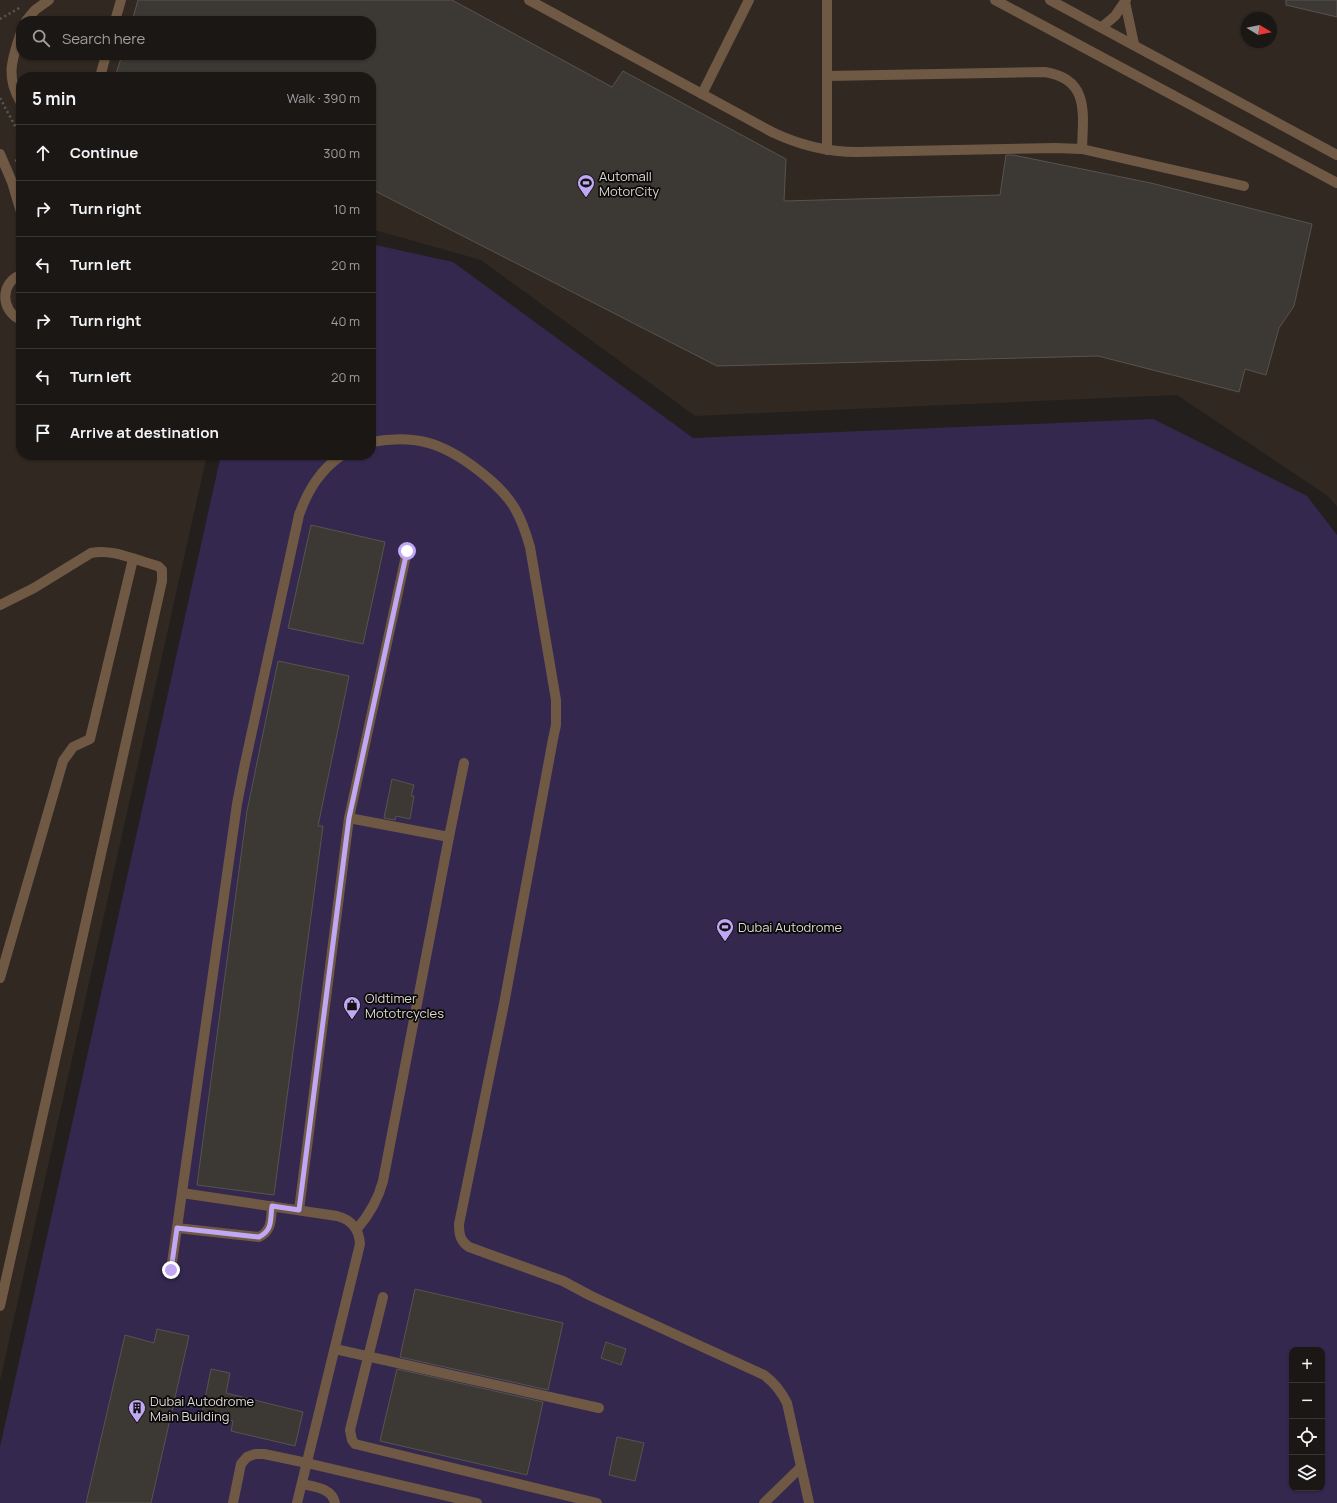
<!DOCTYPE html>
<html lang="en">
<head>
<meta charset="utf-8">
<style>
	body { margin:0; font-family:Manrope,sans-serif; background:#272422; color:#f1f3f6 }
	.controls { position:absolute; right:12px; bottom:12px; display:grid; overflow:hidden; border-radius:8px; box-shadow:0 1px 3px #0004 }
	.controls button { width:36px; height:36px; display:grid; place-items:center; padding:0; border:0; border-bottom:1px solid #383634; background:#1a1715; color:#f1f3f6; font:20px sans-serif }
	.compass { position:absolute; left:1241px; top:12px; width:36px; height:36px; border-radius:50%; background:#1a1715; box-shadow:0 1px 3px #0004; rotate:100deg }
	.stop { position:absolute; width:12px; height:12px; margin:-9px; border:3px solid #c0a8f4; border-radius:50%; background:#fff }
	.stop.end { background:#c0a8f4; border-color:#fff; box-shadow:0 1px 4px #0008 }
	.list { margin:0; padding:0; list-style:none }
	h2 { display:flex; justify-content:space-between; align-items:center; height:52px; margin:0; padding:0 16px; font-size:17px }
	h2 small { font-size:13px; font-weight:400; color:#9f9fa0 }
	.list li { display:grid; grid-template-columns:26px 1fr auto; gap:12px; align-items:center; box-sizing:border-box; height:56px; padding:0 16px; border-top:1px solid #383634 }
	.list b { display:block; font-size:15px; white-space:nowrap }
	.list em { font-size:13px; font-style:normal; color:#9f9fa0 }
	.icon { flex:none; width:22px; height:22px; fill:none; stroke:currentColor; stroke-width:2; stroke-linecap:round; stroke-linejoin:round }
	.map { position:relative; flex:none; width:1337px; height:1503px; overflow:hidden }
	.search { position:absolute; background:#1a1715; box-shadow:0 1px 3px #0004; left:16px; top:16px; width:360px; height:44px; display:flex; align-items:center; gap:10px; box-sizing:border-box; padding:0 14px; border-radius:16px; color:#9f9fa0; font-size:15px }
	.panel { position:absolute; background:#1a1715; box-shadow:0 1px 3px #0004; left:16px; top:72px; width:360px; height:388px; border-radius:16px }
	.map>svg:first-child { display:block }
</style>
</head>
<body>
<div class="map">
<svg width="1337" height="1503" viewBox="0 0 1337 1503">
	<rect width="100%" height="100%" fill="#231f1c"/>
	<path fill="#302821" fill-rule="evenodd" d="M0,0H1337V507L1328,496L1177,395L695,416L481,260L371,229V77H21V455H207L0,1381ZM1247,18H1271V42H1247ZM21,21H371V55H21Z"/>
	<path fill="#35284f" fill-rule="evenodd" d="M371,244L453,262L693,438L1153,419L1307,496L1337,535V1503H0V1447L221,455H371ZM1292,1350H1322V1488H1292Z"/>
	<g fill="#3c3834" stroke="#58534f">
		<polygon points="138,0 452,0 612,87 623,71 786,159 784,201 1000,195 1006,155 1013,155 1151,183 1312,224 1294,306 1279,328 1266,375 1245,369 1239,392 1098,356 717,366 375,191 371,190 371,77 115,77 122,55 371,55 371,21 132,21"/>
		<polygon points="1286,0 1337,0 1337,17 1286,5"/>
		<polygon points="311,525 385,542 363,644 288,628"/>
		<polygon points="278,661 349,676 318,826 323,826 274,1195 197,1185 247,811"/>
		<polygon points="392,779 414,785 411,796 414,796 410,819 396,816 395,820 384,818"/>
		<polygon points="415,1289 563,1323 548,1390 400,1357"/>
		<polygon points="157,1329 189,1336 151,1503 86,1503 125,1335 154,1343"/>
		<polygon points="606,1342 626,1349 621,1365 601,1358"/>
		<polygon points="211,1369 230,1373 226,1393 303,1412 295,1446 231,1431 233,1421 202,1414"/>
		<polygon points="397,1369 543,1402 527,1475 380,1441"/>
		<polygon points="617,1437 644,1443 635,1481 609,1475"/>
	</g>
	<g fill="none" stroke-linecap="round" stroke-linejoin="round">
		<g stroke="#5b5754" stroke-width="2.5" stroke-dasharray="2 3" stroke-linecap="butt">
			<polyline points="0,19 21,7"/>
			<polyline points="0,98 21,137"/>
			<polyline points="15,161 21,158"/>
		</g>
		<g stroke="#705944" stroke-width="10">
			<path d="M529,0L772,132C799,145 826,152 857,152L1055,148L1082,149L1244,186"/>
			<polyline points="827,0 827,150"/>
			<polyline points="995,0 1337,183"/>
			<polyline points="1050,0 1337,155"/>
			<polyline points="1125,2 1134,44"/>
			<polyline points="26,21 35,10 49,0"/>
			<polyline points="115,21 121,0"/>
			<polyline points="1102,27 1115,16 1126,0"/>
			<path d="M21,32C12,60 5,76 21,103"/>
			<path d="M827,76L1045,72C1090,79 1083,114 1082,149"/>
			<polyline points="100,77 106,55"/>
			<polyline points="702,94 749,0"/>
			<polyline points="0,154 12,182 21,212"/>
			<path d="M21,275C0,282 0,311 21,320"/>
			<path d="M371,442C416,434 443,443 478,470C492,481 505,492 514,507C522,520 526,533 530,547L556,700V725L553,739L504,1004L459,1224C459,1234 460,1241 469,1247L563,1281L591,1296L764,1375C775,1383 781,1391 787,1403L809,1503"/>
			<path d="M0,605L34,588L91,553C113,548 137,561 158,566L162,570V581L0,1306"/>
			<polyline points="349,818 449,837"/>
			<polyline points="0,978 63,761 73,747 90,739 133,559"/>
			<path d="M182,1193L337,1216C352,1220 359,1229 360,1244L297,1503"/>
			<polyline points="299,1210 349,818 407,551"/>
			<path d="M177,1228L259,1237C272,1231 271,1219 272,1206"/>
			<path d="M357,1229C369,1215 378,1200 383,1181L449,837L464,763"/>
			<path d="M171,1270L237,804L244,768L299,515C308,490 320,470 342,455"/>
			<polyline points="383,1297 350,1430 352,1440 355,1444 597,1503"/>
			<polyline points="335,1349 599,1408"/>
			<path d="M302,1484C315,1487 332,1488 335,1503"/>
			<polyline points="233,1503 241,1464 247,1457 255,1454 264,1454 307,1463 477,1503"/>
			<polyline points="764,1503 801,1467"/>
		</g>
	</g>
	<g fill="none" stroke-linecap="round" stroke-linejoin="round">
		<path stroke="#c0a8f4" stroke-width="5" d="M171,1270L177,1228L259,1237C273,1230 270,1220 272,1206L299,1210L349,818L407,551"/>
	</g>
	<defs>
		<symbol id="stadium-pin" viewBox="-11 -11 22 30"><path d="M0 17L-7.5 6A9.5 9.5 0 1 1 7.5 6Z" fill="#c0a8f4" stroke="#0b0908"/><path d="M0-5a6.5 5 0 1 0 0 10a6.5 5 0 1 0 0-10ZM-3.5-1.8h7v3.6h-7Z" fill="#111"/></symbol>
		<symbol id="shop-pin" viewBox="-11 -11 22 30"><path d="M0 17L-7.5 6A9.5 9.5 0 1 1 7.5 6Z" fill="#c0a8f4" stroke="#0b0908"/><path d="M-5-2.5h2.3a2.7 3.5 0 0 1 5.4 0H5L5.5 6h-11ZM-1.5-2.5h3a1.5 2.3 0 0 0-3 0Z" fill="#111"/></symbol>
		<symbol id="building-pin" viewBox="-11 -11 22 30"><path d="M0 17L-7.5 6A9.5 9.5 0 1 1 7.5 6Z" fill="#c0a8f4" stroke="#0b0908"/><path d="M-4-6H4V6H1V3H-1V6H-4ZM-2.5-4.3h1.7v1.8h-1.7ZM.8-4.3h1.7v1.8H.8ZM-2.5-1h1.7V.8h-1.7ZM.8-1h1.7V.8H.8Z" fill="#111"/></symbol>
	</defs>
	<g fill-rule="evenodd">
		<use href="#stadium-pin" x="576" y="173" width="20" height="27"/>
		<use href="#stadium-pin" x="715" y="917" width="20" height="27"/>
		<use href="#shop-pin" x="342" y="995" width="20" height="27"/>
		<use href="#building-pin" x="127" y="1398" width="20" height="27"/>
	</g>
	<g text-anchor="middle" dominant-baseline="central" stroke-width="3.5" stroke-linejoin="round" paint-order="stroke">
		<g font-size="13" fill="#dad8d5" stroke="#0b0908" text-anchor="start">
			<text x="599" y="176">Automall<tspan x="599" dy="15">MotorCity</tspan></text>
			<text x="738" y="927">Dubai Autodrome</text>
			<text x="365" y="998">Oldtimer<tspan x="365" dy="15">Mototrcycles</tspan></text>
			<text x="150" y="1401">Dubai Autodrome<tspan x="150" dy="15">Main Building</tspan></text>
		</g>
	</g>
</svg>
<div class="controls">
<button>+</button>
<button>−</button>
<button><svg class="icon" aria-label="locate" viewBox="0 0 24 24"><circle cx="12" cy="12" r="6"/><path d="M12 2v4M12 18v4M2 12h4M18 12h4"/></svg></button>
<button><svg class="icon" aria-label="layers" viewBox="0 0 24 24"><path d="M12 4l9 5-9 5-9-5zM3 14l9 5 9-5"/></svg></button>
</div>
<svg class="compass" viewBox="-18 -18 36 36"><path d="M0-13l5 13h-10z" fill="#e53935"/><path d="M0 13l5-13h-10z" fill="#9f9fa0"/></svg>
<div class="stop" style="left:407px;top:551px"></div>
<div class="stop end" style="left:171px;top:1270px"></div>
<div class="search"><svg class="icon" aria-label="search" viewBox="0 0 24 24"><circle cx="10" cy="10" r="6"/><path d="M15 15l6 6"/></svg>Search here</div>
<section class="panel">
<h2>5 min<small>Walk · 390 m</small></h2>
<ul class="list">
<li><svg class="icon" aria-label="ahead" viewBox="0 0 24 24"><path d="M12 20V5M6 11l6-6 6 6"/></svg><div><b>Continue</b></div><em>300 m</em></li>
<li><svg class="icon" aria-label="right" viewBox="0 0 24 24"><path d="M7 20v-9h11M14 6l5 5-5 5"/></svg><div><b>Turn right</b></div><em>10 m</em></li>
<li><svg class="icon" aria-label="left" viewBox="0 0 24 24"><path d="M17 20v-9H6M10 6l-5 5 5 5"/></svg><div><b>Turn left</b></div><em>20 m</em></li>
<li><svg class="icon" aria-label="right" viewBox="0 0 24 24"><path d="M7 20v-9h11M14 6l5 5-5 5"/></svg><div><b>Turn right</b></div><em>40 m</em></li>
<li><svg class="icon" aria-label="left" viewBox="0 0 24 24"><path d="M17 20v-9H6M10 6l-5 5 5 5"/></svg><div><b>Turn left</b></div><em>20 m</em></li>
<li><svg class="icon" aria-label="arrive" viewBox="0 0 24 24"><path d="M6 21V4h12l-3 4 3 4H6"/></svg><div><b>Arrive at destination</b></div></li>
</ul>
</section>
</div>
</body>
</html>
